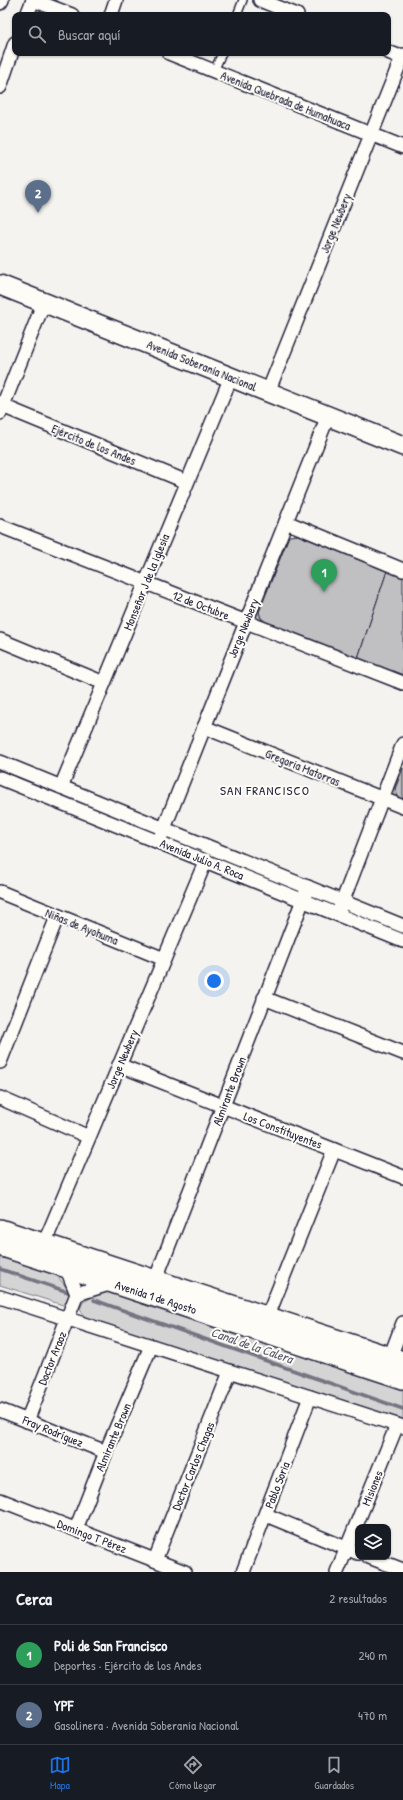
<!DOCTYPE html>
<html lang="es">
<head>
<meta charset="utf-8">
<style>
	body { margin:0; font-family:"Patrick Hand",sans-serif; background:#20242c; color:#f1f3f6 }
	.controls { position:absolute; right:12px; bottom:12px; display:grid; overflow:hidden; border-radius:8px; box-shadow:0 1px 3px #0004 }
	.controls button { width:36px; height:36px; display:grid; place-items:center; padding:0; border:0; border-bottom:1px solid #363941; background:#171b24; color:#f1f3f6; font:20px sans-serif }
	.you { position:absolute; left:214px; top:981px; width:14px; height:14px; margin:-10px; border:3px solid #fff; border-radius:50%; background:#1a73e8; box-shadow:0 0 0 6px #1a73e833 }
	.badge { display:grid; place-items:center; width:26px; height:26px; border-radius:50%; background:#1a73e8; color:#fff; font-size:13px; font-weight:700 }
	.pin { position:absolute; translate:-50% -33px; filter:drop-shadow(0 1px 2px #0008) }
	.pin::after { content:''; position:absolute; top:21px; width:14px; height:12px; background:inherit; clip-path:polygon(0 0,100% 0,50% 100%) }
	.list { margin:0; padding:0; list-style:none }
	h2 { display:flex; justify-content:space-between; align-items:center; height:52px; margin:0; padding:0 16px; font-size:17px }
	h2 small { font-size:13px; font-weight:400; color:#9ea1a6 }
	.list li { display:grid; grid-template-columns:26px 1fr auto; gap:12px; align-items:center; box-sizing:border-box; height:60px; padding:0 16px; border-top:1px solid #363941 }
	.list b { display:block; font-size:15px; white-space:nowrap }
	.list p { margin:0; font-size:13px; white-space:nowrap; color:#9ea1a6 }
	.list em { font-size:13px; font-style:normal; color:#9ea1a6 }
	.icon { flex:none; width:22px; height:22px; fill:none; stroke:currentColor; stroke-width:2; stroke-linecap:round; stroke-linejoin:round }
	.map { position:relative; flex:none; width:403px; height:1572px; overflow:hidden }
	.search { position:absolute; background:#171b24; box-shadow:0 1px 3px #0004; left:12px; right:12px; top:12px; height:44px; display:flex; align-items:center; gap:10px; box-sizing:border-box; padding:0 14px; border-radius:8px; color:#9ea1a6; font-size:15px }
	.sheet { height:172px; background:#171b24 }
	nav { display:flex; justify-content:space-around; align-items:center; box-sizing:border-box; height:56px; border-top:1px solid #363941; background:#171b24; font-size:11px; color:#9ea1a6 }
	nav a { display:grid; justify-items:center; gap:2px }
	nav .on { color:#1a73e8 }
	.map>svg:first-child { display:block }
</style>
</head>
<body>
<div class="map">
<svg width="403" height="1572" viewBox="0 0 403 1572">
	<defs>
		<filter id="shadow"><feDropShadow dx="-3.5" dy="3.5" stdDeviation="0" flood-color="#0004"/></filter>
	</defs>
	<rect width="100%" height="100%" fill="#f4f3ef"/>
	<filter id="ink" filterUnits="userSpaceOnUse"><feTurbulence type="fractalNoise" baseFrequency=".025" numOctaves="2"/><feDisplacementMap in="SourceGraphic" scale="8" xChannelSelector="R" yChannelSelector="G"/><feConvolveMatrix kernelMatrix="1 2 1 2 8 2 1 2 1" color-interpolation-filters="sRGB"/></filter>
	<g filter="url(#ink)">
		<g fill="#d5d4d5" stroke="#7c7b88">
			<polygon points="0,1254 54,1272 71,1293 66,1306 0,1285"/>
			<polygon points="108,1289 403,1385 403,1419 94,1322 84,1316 80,1309 83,1302"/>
		</g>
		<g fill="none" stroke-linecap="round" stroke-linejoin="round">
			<g stroke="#757582" stroke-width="3.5">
				<polyline points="0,1269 71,1293"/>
				<polyline points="94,1300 403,1409"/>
			</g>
		</g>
		<g fill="#c0bfc2" stroke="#22223b" filter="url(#shadow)">
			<polygon points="298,535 387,571 357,661 267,623 261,618 259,612 289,536"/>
			<polygon points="387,571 403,577 403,680 357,661"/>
			<polygon points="403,768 403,799 398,797 395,789"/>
		</g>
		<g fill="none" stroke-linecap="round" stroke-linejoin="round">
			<defs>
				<g id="lane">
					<polyline points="237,15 243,0"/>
					<polyline points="214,71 222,53"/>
				</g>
				<g id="street">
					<polyline points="33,0 72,15"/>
					<polyline points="260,0 297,15"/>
					<polyline points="0,3 2,0"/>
					<polyline points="27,15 33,0"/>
					<polyline points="111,15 116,0"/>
					<polyline points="388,52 403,58"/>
					<polyline points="169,53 403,147"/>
					<polyline points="0,87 15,43"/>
					<polyline points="268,392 403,55"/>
					<polyline points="0,405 187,482"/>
					<polyline points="0,413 44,302"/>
					<polyline points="286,522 403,570"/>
					<polyline points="0,526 403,683"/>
					<polyline points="0,640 104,683"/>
					<polyline points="204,727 403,807"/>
					<polyline points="0,762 403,926"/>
					<polyline points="0,778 403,941"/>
					<polyline points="61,787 231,377"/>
					<polyline points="159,841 328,416"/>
					<polyline points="0,892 164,959"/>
					<polyline points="340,908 403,744"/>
					<polyline points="264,998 403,1053"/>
					<polyline points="0,1062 57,917"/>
					<polyline points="119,1065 403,1177"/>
					<polyline points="0,1098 89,1137"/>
					<polyline points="41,1251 206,860"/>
					<polyline points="66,1267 77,1294"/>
					<polyline points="153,1286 308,887"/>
					<polyline points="77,1294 112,1283"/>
					<polyline points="0,1297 403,1427"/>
					<polyline points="265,1323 334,1150"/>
					<polyline points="387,1365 403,1323"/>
					<polyline points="0,1410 106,1452"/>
					<polyline points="27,1421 77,1294"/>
					<polyline points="0,1500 185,1572"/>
					<polyline points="266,1515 358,1553"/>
					<polyline points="76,1529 106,1452 151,1346"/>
					<polyline points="369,1557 403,1570"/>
					<polyline points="155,1560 230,1372"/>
					<polyline points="243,1572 310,1397"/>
					<polyline points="337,1572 397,1425"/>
				</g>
				<g id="secondary">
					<polyline points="0,285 403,446"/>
					<polyline points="0,1229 403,1361"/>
					<polyline points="0,1246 403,1379"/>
				</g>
			</defs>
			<use href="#lane" stroke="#22223b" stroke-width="10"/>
			<use href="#street" stroke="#22223b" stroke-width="16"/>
			<use href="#secondary" stroke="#22223b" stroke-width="22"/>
			<use href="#lane" stroke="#fdfcf7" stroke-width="7"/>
			<use href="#street" stroke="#fdfcf7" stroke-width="13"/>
			<use href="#secondary" stroke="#fdfcf7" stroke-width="19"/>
		</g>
	</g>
	<g text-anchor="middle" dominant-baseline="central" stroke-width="4" stroke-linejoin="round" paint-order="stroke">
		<g font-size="12" fill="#22223b" stroke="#fdfcf7">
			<text transform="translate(286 100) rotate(22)">Avenida Quebrada de Humahuaca</text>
			<text transform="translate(335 223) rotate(-68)">Jorge Newbery</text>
			<text transform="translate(202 365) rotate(22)">Avenida Soberanía Nacional</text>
			<text transform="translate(94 444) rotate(22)">Ejército de los Andes</text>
			<text transform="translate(146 582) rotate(-68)">Monseñor J de la Iglesia</text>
			<text transform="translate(201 605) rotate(21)">12 de Octubre</text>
			<text transform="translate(243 628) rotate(-68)">Jorge Newbery</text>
			<text transform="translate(303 767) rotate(22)">Gregoria Matorras</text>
			<text transform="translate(202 859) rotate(22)">Avenida Julio A. Roca</text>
			<text transform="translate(82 926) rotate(22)">Niñas de Ayohuma</text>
			<text transform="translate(122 1059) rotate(-67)">Jorge Newbery</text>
			<text transform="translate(229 1091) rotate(-69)">Almirante Brown</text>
			<text transform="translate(283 1130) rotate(21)">Los Constituyentes</text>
			<text transform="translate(156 1297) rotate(18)">Avenida 1 de Agosto</text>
			<text transform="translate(52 1358) rotate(-68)">Doctor Araoz</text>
			<text transform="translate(53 1431) rotate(22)">Fray Rodríguez</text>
			<text transform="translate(113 1437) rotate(-67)">Almirante Brown</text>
			<text transform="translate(193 1466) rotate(-68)">Doctor Carlos Chagas</text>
			<text transform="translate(277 1485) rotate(-69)">Pablo Soria</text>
			<text transform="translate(372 1488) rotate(-68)">Misiones</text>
			<text transform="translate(92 1536) rotate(21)">Domingo T Pérez</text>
		</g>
		<g font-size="13" letter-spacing="1" fill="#22223b" stroke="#fdfcf7">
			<text x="265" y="790">SAN FRANCISCO</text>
		</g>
		<g font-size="13" font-style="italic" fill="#59596b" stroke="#fdfcf7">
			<text transform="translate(252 1345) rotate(19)">Canal de la Calera</text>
		</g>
	</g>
</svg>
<div class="controls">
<button><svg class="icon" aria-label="layers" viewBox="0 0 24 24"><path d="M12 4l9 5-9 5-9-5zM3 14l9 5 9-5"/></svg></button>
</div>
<div class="you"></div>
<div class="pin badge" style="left:324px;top:592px;background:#2e9e5b">1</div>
<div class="pin badge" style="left:38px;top:213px;background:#5c6f8a">2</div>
<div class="search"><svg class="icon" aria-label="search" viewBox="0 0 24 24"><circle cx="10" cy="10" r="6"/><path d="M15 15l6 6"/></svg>Buscar aquí</div>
</div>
<section class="sheet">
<h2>Cerca<small>2 resultados</small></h2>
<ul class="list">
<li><span class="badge" style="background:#2e9e5b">1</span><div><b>Poli de San Francisco</b><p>Deportes · Ejército de los Andes</p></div><em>240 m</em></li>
<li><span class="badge" style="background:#5c6f8a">2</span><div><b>YPF</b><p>Gasolinera · Avenida Soberanía Nacional</p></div><em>470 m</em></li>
</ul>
</section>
<nav>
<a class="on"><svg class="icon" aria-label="map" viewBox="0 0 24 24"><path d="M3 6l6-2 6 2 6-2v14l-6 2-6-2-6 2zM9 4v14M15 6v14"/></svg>Mapa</a>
<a><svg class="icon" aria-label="directions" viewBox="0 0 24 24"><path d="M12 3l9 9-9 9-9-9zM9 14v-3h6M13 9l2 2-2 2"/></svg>Cómo llegar</a>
<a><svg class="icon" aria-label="saved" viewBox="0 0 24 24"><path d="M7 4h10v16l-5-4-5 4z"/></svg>Guardados</a>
</nav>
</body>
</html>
